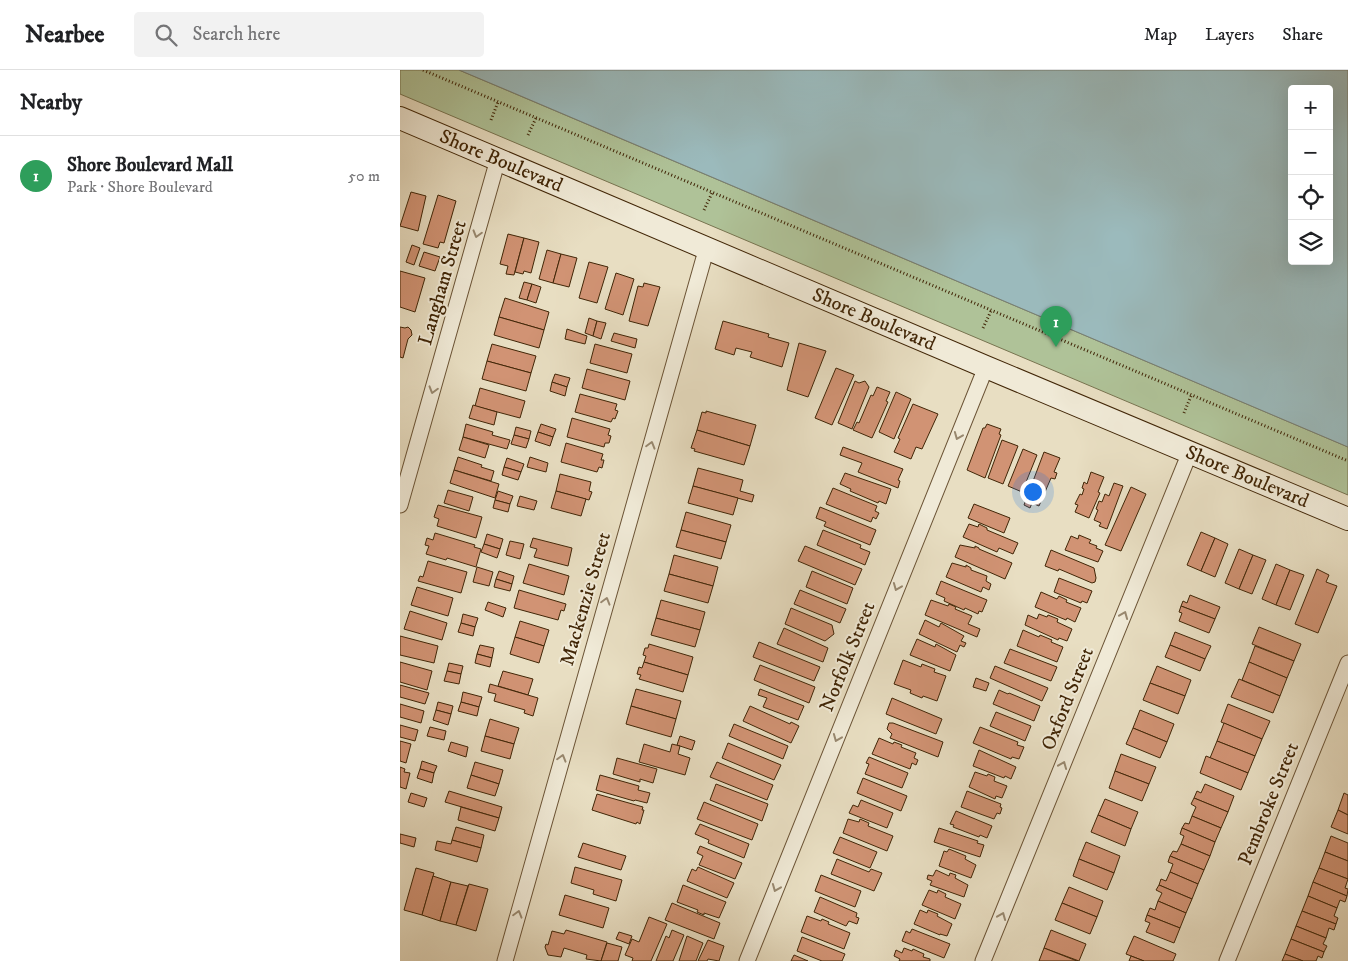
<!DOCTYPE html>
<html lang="en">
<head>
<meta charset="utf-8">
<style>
	body { margin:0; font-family:"IM FELL DW Pica",serif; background:#f2f2f2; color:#202124 }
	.controls { position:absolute; right:15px; top:15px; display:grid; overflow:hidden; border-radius:5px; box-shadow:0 5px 20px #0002 }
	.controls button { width:45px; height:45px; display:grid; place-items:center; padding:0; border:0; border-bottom:1px solid #e0e0e0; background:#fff; color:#202124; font:25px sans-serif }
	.you { position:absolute; left:632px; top:421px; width:18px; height:18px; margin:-12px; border:4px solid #fff; border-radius:50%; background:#1a73e8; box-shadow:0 0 0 8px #1a73e833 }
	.badge { display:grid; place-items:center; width:32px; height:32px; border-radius:50%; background:#1a73e8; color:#fff; font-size:16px; font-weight:700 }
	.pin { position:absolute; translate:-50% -41px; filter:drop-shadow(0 1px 2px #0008) }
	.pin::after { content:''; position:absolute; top:26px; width:18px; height:15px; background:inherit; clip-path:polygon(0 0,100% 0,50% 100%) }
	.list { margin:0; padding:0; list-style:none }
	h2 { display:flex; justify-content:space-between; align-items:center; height:65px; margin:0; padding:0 20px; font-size:21px }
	h2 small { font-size:16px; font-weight:400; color:#757577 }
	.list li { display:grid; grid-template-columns:32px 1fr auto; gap:15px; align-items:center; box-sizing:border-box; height:80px; padding:0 20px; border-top:1px solid #e0e0e0 }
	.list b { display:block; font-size:19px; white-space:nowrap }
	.list p { margin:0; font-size:16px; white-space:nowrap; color:#757577 }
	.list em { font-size:16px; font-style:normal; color:#757577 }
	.icon { flex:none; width:28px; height:28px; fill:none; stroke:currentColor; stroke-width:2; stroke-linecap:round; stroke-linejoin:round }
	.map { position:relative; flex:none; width:948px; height:891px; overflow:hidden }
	header { display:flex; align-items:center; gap:30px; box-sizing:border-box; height:70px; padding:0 25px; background:#fff; border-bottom:1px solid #e0e0e0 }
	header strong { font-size:24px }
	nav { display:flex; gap:28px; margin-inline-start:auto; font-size:18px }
	.search { width:350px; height:45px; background:#f2f2f2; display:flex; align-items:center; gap:12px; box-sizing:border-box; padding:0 18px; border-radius:5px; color:#757577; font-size:19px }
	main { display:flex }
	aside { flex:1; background:#fff }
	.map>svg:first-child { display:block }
</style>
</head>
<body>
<header>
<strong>Nearbee</strong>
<div class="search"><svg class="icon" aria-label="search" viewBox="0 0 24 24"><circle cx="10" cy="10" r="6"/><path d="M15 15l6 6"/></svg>Search here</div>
<nav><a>Map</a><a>Layers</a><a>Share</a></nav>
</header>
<main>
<aside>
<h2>Nearby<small></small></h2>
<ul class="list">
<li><span class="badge" style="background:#2e9e5b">1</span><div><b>Shore Boulevard Mall</b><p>Park · Shore Boulevard</p></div><em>50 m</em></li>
</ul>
</aside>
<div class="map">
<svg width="948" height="891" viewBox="0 0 948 891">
	<rect width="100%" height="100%" fill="#e8dec2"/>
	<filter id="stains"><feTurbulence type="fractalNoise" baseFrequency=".004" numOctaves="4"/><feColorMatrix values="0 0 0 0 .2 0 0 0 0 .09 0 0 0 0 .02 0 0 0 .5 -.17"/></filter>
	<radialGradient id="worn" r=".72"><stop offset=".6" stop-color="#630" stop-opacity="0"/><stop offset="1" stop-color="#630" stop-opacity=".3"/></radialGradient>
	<polygon fill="#afc298" stroke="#787450" points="0,0 59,0 948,377 948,425 0,24"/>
	<path fill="#9bbabc" stroke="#777f74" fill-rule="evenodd" d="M59,0H948V377L109,21ZM892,19H929V191H892Z"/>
	<g fill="#d19374" stroke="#412607">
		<polygon points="11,122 26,126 18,161 0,156"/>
		<polygon points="38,125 56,131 44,173 40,172 38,178 23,174"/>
		<polygon points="108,164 124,168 114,205 106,204 108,196 100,194"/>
		<polygon points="124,168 139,172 131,203 124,201 123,204 115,202"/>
		<polygon points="12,175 20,178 14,195 6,192"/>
		<polygon points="147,180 161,184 153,213 139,209"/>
		<polygon points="24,182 40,187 35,201 19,196"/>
		<polygon points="161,184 177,188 169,217 153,213"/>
		<polygon points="189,192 208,197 197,233 179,228"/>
		<polygon points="0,201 25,208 15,242 0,237"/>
		<polygon points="216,203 234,209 223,245 205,239"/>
		<polygon points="124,212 132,214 127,230 119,228"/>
		<polygon points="244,213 260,217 248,256 229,251 238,216 243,217"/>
		<polygon points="132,214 141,217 136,233 127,230"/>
		<polygon points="105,228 149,242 144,260 99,247"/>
		<polygon points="99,247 144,260 139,278 94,265"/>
		<polygon points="189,248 197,251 193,266 185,263"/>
		<polygon points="197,251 206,253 201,269 193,266"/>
		<polygon points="323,251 369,264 368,267 389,273 382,297 350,287 352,282 336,278 334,285 315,279"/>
		<polygon points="0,257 5,258 8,257 11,260 12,265 8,269 3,288 0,287"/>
		<polygon points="167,259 187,266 185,274 165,269"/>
		<polygon points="214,263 237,269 235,278 211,271"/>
		<polygon points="399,273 426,281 408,327 387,320"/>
		<polygon points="92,274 136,286 131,303 87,291"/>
		<polygon points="195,274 232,284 227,303 190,293"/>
		<polygon points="87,291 131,303 126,321 82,309"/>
		<polygon points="436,298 454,305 432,355 415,348"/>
		<polygon points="187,299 230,311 225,330 182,318"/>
		<polygon points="155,304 170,308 167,317 152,312"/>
		<polygon points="455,311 459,313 465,311 469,317 452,359 438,353"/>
		<polygon points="152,312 167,317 165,326 150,321"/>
		<polygon points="477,317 490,322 486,331 488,332 472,368 453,360 457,352 459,353 471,325 473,326"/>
		<polygon points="80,318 125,331 120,348 75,336"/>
		<polygon points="496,322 511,329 494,369 479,362"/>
		<polygon points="180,324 217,334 215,340 218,341 215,349 213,348 211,352 175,342"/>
		<polygon points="513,334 538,344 522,379 516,377 511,389 494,382 500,369 498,368"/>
		<polygon points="73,335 97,342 94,355 69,348"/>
		<polygon points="306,341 356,355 350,376 297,360 302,342 306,343"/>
		<polygon points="172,348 210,359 208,365 211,366 209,373 205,373 204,377 167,367"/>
		<polygon points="66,354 93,362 92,365 110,370 107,379 63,367"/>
		<polygon points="141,354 156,359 153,367 138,362"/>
		<polygon points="587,354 601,359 599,364 601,365 585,408 567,400 583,358 585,358"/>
		<polygon points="116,357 131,361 129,369 114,365"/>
		<polygon points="297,360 350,376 344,395 294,381 295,379 291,378"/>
		<polygon points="138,362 153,367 150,376 135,371"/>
		<polygon points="114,365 129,369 126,378 111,374"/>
		<polygon points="63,367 89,375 85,388 59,380"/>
		<polygon points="602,370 618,376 603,414 588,408"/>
		<polygon points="166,373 203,384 201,390 204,390 202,398 199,397 197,402 161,392"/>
		<polygon points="443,377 503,399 498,410 500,411 498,418 458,402 462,393 440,385"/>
		<polygon points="623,379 637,385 622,422 608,416"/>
		<polygon points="644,382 660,388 654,402 657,403 655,409 651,408 639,436 632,433 630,438 624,435"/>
		<polygon points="58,387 82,395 81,397 94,401 91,411 54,400"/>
		<polygon points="130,387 148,393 146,402 127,397"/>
		<polygon points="107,388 124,394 121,402 104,397"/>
		<polygon points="104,397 121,402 118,410 102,405"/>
		<polygon points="298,398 343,410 340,421 354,425 352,432 293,416"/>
		<polygon points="54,400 99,414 95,428 50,413"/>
		<polygon points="691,402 704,407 698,422 700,423 689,448 675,442 678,435 675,434 680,424 682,425 684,419 682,418 684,412 687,414"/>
		<polygon points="445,403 491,419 486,434 479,431 478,433 450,421 451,419 440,414"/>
		<polygon points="160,404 191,412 189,421 192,422 189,430 156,421"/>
		<polygon points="714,413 723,416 707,459 699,456 701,453 694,450 698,440 696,439 699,431 702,432 705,424 709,426"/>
		<polygon points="293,416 338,428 333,445 288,433"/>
		<polygon points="731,417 746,424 721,481 705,475"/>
		<polygon points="433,418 477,436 475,441 479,443 476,449 473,447 471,452 426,434"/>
		<polygon points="48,420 73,427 69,441 44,433"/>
		<polygon points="98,421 113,426 110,434 95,430"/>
		<polygon points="156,421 186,429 181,446 151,438"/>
		<polygon points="120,426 137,431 134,440 117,436"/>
		<polygon points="95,430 110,434 108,442 93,438"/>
		<polygon points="574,434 610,448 604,463 568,448"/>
		<polygon points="38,435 82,447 76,468 37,456 39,449 34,447"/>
		<polygon points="420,437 476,460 470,475 424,456 426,452 416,448"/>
		<polygon points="286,442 331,455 326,472 281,460"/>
		<polygon points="569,454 578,457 579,454 587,458 587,460 618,473 613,484 599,478 597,482 563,467"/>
		<polygon points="281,460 326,472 321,489 276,477"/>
		<polygon points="423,460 461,475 460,478 470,482 465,495 417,475"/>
		<polygon points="801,462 815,468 801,501 787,495"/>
		<polygon points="35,463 75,475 74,477 81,479 76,497 47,488 46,490 26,484 29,476 25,475 27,468 33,470"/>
		<polygon points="87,464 103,469 100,479 84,474"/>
		<polygon points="679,465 691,470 689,473 697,476 696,478 703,481 698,492 665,480 671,466 678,469"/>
		<polygon points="133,468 172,478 168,496 134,487 137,479 130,477"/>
		<polygon points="815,468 828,474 815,507 801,501"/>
		<polygon points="110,471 124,474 120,489 106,485"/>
		<polygon points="84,474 100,479 97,488 81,482"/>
		<polygon points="560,475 575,478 575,476 579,478 579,479 612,493 605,509 555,487"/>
		<polygon points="405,476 462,499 455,515 398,491"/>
		<polygon points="839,479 853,485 839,519 825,513"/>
		<polygon points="651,480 694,498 696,508 695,512 692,513 659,499 658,501 645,496"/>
		<polygon points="274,485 318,497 313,516 269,504"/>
		<polygon points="853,485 866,490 852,524 839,519"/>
		<polygon points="28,491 67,502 61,523 18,511 20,506 23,507"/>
		<polygon points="552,493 566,497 566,495 571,498 571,500 587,506 586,511 591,514 589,520 583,517 581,522 546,507"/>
		<polygon points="129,494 169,506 164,525 123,513"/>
		<polygon points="876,494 890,500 876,535 862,529"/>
		<polygon points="77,497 93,502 89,516 73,512"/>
		<polygon points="917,499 929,505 926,512 937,516 918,563 895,554"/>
		<polygon points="890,500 904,505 890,540 876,535"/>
		<polygon points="99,501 114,506 112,514 96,509"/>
		<polygon points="412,501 453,518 447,534 406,517"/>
		<polygon points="269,504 313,516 308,533 264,521"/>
		<polygon points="659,508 692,521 687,533 682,531 681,533 654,522"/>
		<polygon points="96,509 112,514 110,521 94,517"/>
		<polygon points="541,511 587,530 582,542 579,541 578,544 565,538 564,540 544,531 545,528 536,524"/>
		<polygon points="17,517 53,528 48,546 11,535"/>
		<polygon points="119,520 166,534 164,541 161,540 158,550 114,538"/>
		<polygon points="400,520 446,539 440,553 394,534"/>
		<polygon points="641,522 657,529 659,526 667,530 666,532 681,538 675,552 667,548 666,550 635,537"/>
		<polygon points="790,525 820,537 815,549 781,536 783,531 787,533"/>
		<polygon points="261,530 305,542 300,560 256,548"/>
		<polygon points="531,530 548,536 549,534 556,537 555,539 572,546 568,554 580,559 577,567 525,545"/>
		<polygon points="88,532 106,538 103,547 85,540"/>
		<polygon points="781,536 815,549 809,563 779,551 782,543 779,542"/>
		<polygon points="391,538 432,555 434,564 425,571 385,554"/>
		<polygon points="10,541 47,553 42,570 4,559"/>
		<polygon points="63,544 78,548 75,557 61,553"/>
		<polygon points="639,544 647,547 648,545 658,549 657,552 672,559 667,571 659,568 658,570 625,555 628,545 637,549"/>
		<polygon points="256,548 300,560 295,577 251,565"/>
		<polygon points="525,550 539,557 541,553 564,566 561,571 566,573 564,577 560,575 557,582 519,564"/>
		<polygon points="120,551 149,560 144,576 115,567"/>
		<polygon points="61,553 75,557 73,566 58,562"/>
		<polygon points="859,557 901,574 894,591 852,574"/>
		<polygon points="384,558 428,578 423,592 377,574"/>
		<polygon points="623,560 639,567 640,565 652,570 651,572 663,577 657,592 617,576"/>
		<polygon points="775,562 811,576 805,589 770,575"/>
		<polygon points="0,566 38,576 34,593 0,585"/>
		<polygon points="115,567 144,576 139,593 110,584"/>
		<polygon points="517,569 535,577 536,574 556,585 550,601 510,585"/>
		<polygon points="359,572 420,597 414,611 353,587"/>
		<polygon points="249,574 293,587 288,605 244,592 246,586 243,585 245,578 248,578"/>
		<polygon points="80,575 94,578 92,588 77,584"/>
		<polygon points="770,575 805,589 800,601 765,587"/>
		<polygon points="855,576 894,591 887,608 849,592"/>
		<polygon points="610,579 657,597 651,611 604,593"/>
		<polygon points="77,584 92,588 90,597 75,593"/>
		<polygon points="503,590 521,597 522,594 535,599 534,602 546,606 537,631 523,626 522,628 510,623 511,620 494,614"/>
		<polygon points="0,592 32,601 27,620 0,612"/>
		<polygon points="244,592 288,605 283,622 239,609 241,605 237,604 239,597 242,598"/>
		<polygon points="849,592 887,608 880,626 842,610"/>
		<polygon points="49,593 63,596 61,604 47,601"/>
		<polygon points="360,595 415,617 409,633 354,610"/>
		<polygon points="595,596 648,618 642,631 590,608"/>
		<polygon points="757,596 791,610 785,626 750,613"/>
		<polygon points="47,601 61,604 59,614 44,611"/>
		<polygon points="103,601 133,609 128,625 98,616"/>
		<polygon points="576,608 589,613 586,621 573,617"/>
		<polygon points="839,609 880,626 873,643 831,627"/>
		<polygon points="750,613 785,626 778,644 743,630"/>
		<polygon points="90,614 138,628 133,646 124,643 125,640 94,631 96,624 88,622"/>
		<polygon points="0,615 29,623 25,634 0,627"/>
		<polygon points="236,619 281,631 276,649 231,636"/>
		<polygon points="360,619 404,636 398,650 363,637 367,628 358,625"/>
		<polygon points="599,620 608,624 609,623 640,636 634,651 593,634"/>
		<polygon points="63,622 82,627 79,637 61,632"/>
		<polygon points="492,628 542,649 536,664 486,644"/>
		<polygon points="38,632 53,636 51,644 36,640"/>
		<polygon points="61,632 79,637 77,646 58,641"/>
		<polygon points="0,634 24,641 21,653 0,647"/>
		<polygon points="828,634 870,651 862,669 821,652"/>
		<polygon points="231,636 276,649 271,667 226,654"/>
		<polygon points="350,636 390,654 391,652 399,656 391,673 343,651"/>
		<polygon points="36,640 51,644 48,655 33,650"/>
		<polygon points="740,640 774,654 767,672 733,658"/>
		<polygon points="596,642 631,656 625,671 590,656"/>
		<polygon points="90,649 119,658 114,674 85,666"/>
		<polygon points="489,653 493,653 543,672 538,687 490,668 492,664 487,659"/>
		<polygon points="824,653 862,669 855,686 817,671"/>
		<polygon points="334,654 388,676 383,689 329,666"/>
		<polygon points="0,655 18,660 15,671 0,667"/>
		<polygon points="30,657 46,661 44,670 27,666"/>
		<polygon points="580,657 618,672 617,675 624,677 619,689 612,687 611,689 573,673"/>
		<polygon points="733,658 767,672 760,688 726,674"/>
		<polygon points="85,666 114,674 110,689 81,681"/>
		<polygon points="280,666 295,671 292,680 277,675"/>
		<polygon points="479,668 493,674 494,672 502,675 501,677 516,683 514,688 518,690 516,695 512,693 510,699 472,684"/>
		<polygon points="0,671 11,674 6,693 0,691"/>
		<polygon points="817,671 855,686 848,703 810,688"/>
		<polygon points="51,672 68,677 66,687 48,681"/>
		<polygon points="328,673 381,695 374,710 322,688"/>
		<polygon points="244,674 270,682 272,674 280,676 278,684 290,688 285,705 239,692"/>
		<polygon points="579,680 616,697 611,709 605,706 604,708 573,696"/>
		<polygon points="721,684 756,697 749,714 715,701"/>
		<polygon points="806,686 848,703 841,720 800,703"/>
		<polygon points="469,687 508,703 502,718 465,704 469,694 466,693"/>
		<polygon points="217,688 257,699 253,713 240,709 240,712 213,704"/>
		<polygon points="22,691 37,696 34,703 20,699"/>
		<polygon points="75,692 103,700 99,714 71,705"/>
		<polygon points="317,692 373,715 367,730 310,707"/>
		<polygon points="0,697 5,699 4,702 10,703 6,719 0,717"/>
		<polygon points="20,699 34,703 32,713 17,708"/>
		<polygon points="715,701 749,714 742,731 709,718"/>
		<polygon points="575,702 587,706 588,704 595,707 594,711 607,716 602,728 596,726 595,729 569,717"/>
		<polygon points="71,705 99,714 95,726 67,718"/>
		<polygon points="200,705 239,716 238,720 250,723 247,733 235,730 234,731 196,720"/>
		<polygon points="463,708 507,726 501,741 457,723"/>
		<polygon points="316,714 368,734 362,751 310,730"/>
		<polygon points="805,714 834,726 828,742 794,728 797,721 801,723"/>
		<polygon points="49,721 102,737 99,748 45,732"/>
		<polygon points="567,721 601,734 600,737 602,738 600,744 597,743 594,749 561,737"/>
		<polygon points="11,723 27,728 24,737 8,732"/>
		<polygon points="944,723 948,725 948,745 938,740"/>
		<polygon points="197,724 243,737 242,740 244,740 240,754 237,752 236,754 192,740"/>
		<polygon points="794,728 828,742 821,758 792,746 796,737 791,734"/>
		<polygon points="705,729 738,742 731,759 698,745"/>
		<polygon points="461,730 493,743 487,758 449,743 453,735 458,737"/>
		<polygon points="304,732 358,754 352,770 297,749"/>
		<polygon points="61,737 99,748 95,761 58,750"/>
		<polygon points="938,740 948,745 948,764 931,757"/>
		<polygon points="556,741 592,756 587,768 580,765 579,767 553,757 554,755 550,754"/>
		<polygon points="698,745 731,759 725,776 691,762"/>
		<polygon points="792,746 821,758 815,772 782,758 785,753 789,754"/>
		<polygon points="448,749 459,752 460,749 469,753 468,756 493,766 487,781 443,763"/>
		<polygon points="300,754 349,774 344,788 308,773 309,770 295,764"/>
		<polygon points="56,757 84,765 81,778 52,770"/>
		<polygon points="539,758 578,771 577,773 584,775 580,787 534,772"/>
		<polygon points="782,758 815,772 810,786 781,774 784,766 780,764"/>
		<polygon points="0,764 16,768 14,777 0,773"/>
		<polygon points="931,766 948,773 948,791 925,782"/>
		<polygon points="440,767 477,782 470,798 433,783"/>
		<polygon points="52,770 81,778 77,792 35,780 37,771 51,774"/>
		<polygon points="686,772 720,786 714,803 679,789"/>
		<polygon points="183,773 226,786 221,800 178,787"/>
		<polygon points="781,774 810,786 804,800 770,786 773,781 777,782"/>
		<polygon points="300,776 342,793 335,809 299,795 303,786 297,783"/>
		<polygon points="549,779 566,786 565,789 576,795 571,808 539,796 544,781 547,782"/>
		<polygon points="925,782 948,791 948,809 919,798"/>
		<polygon points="770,786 804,800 798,814 770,802 773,794 768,792"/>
		<polygon points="437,789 469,802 471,799 482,803 474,821 431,804"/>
		<polygon points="679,789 714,803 707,820 673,806"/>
		<polygon points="175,797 222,810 216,831 193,824 194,820 171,813"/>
		<polygon points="298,797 334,813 327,828 287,811 292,799 296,801"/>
		<polygon points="16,798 34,803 22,845 4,840"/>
		<polygon points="919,798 948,809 945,818 948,819 947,826 913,812"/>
		<polygon points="536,800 549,806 550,803 556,805 555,808 568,815 564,827 530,815 532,811 527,809 528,805 533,806"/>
		<polygon points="770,802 798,814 792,829 759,815 761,809 766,811"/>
		<polygon points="421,805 461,821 455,837 415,821"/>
		<polygon points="33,806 51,812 40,851 22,845"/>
		<polygon points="51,812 68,816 56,855 40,851"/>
		<polygon points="913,812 947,826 945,832 940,830 937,838 908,826"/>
		<polygon points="69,814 88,819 76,861 56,855"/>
		<polygon points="283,815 326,832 319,848 304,843 304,845 297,842 298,840 277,832"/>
		<polygon points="759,815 792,829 786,843 758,831 762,823 756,820"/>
		<polygon points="669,817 703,831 697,847 662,833"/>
		<polygon points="529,820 537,823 538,820 546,824 545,827 561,834 555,849 522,835"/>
		<polygon points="165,825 209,838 203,858 159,845"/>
		<polygon points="908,826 937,838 934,846 938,848 936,854 902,841"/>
		<polygon points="420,827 457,843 456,847 459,848 457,854 449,851 446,856 414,842"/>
		<polygon points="758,831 786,843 780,858 747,845 750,838 755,840"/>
		<polygon points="272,833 320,853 314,869 265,850"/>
		<polygon points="662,833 697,847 690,864 655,850"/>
		<polygon points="520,840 527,843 528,840 538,844 537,846 552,854 547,866 540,864 540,865 514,854"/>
		<polygon points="902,841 936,854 934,860 929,858 926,868 896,856"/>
		<polygon points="747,845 780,858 774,873 746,862 750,853 745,851"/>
		<polygon points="407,846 421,851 422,849 429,852 428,854 450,863 444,879 401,862"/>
		<polygon points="249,847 267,854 251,891 232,891 233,888 225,885 232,869 239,872"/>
		<polygon points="896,856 926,868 923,874 927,876 924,882 891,869"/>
		<polygon points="512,859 550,874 544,888 502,871 506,861 510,863"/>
		<polygon points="166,860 207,872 201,891 186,889 187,885 164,878 161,887 148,885 145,877 146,874 148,875 152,861 164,864"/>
		<polygon points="272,860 284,865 273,891 256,891 266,866 269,868"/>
		<polygon points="651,860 686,874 679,891 644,878"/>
		<polygon points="219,862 232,866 229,874 216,869"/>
		<polygon points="287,866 303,873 296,891 279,891"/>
		<polygon points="734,866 776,884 773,891 744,891 726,884"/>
		<polygon points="402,867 445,884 442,891 422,891 397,881"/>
		<polygon points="891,869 924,882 922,888 918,886 916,891 903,891 885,884"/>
		<polygon points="308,870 324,876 319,891 308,889 307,891 298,891"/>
		<polygon points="207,873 222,877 218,891 201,891"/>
		<polygon points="504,878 512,881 513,879 524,884 523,887 530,889 530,891 499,891 500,889 494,886 496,880 502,883"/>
		<polygon points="644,878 677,891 639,891"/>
		<polygon points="885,884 903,891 882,891"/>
		<polygon points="394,885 408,891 391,891"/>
		<polygon points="731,886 744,891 729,891"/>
	</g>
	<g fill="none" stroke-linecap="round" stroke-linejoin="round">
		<defs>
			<g id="minor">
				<polyline points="0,435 98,89"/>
				<polyline points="105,891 307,177"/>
				<polyline points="347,891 586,297"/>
				<polyline points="583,891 790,382"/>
				<polyline points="827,891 948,593"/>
			</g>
			<g id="secondary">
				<path id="s1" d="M0,48L586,297L948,449"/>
			</g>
		</defs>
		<use href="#minor" stroke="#6b5436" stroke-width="17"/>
		<use href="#secondary" stroke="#412607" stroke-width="24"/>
		<g stroke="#412607" stroke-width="3" stroke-dasharray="1 2.5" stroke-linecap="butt">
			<polyline points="23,0 948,391"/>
			<polyline points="91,50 98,32"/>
			<polyline points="128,65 136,48"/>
			<polyline points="304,140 312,123"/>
			<polyline points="583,258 591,241"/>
			<polyline points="784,343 791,326"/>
		</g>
		<use href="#minor" stroke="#f0ead7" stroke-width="15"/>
		<use href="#secondary" stroke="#f0ead7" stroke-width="22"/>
	</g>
	<defs><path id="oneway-chevron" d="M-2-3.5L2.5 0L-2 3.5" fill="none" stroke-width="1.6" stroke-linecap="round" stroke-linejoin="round" transform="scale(1.25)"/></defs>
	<g stroke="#98886f">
		<use href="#oneway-chevron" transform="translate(77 164) rotate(106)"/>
		<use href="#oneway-chevron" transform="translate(33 320) rotate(106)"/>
		<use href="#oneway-chevron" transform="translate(558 366) rotate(112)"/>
		<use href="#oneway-chevron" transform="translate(251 375) rotate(-74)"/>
		<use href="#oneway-chevron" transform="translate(497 517) rotate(112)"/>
		<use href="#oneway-chevron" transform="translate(206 531) rotate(-74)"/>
		<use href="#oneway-chevron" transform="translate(724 545) rotate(-68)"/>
		<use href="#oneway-chevron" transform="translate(437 668) rotate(112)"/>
		<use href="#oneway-chevron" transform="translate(162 688) rotate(-74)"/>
		<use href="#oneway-chevron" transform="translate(663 695) rotate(-68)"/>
		<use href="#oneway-chevron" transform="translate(376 818) rotate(112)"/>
		<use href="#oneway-chevron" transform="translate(118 844) rotate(-74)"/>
		<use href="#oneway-chevron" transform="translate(602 846) rotate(-68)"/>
	</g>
	<g text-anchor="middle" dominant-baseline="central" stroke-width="4" stroke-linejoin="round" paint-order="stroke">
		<g font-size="20" fill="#412607" stroke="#f0ead7">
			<text stroke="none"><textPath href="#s1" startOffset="110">Shore Boulevard</textPath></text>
			<text transform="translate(43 213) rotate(-74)">Langham Street</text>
			<text stroke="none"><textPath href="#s1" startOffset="515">Shore Boulevard</textPath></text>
			<text stroke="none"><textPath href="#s1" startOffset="920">Shore Boulevard</textPath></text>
			<text transform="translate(186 529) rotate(-74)">Mackenzie Street</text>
			<text transform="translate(448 587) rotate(-68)">Norfolk Street</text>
			<text transform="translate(668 629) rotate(-68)">Oxford Street</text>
			<text transform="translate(869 734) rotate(-68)">Pembroke Street</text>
		</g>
	</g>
	<rect width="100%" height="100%" filter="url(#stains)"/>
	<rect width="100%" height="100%" fill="url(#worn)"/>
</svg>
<div class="controls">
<button>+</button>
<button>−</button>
<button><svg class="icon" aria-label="locate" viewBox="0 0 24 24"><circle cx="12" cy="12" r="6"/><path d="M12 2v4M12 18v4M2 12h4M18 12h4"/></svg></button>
<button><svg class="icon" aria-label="layers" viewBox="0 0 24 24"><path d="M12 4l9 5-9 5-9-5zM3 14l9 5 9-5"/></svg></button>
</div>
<div class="you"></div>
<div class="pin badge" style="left:656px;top:277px;background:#2e9e5b">1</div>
</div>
</main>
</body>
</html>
